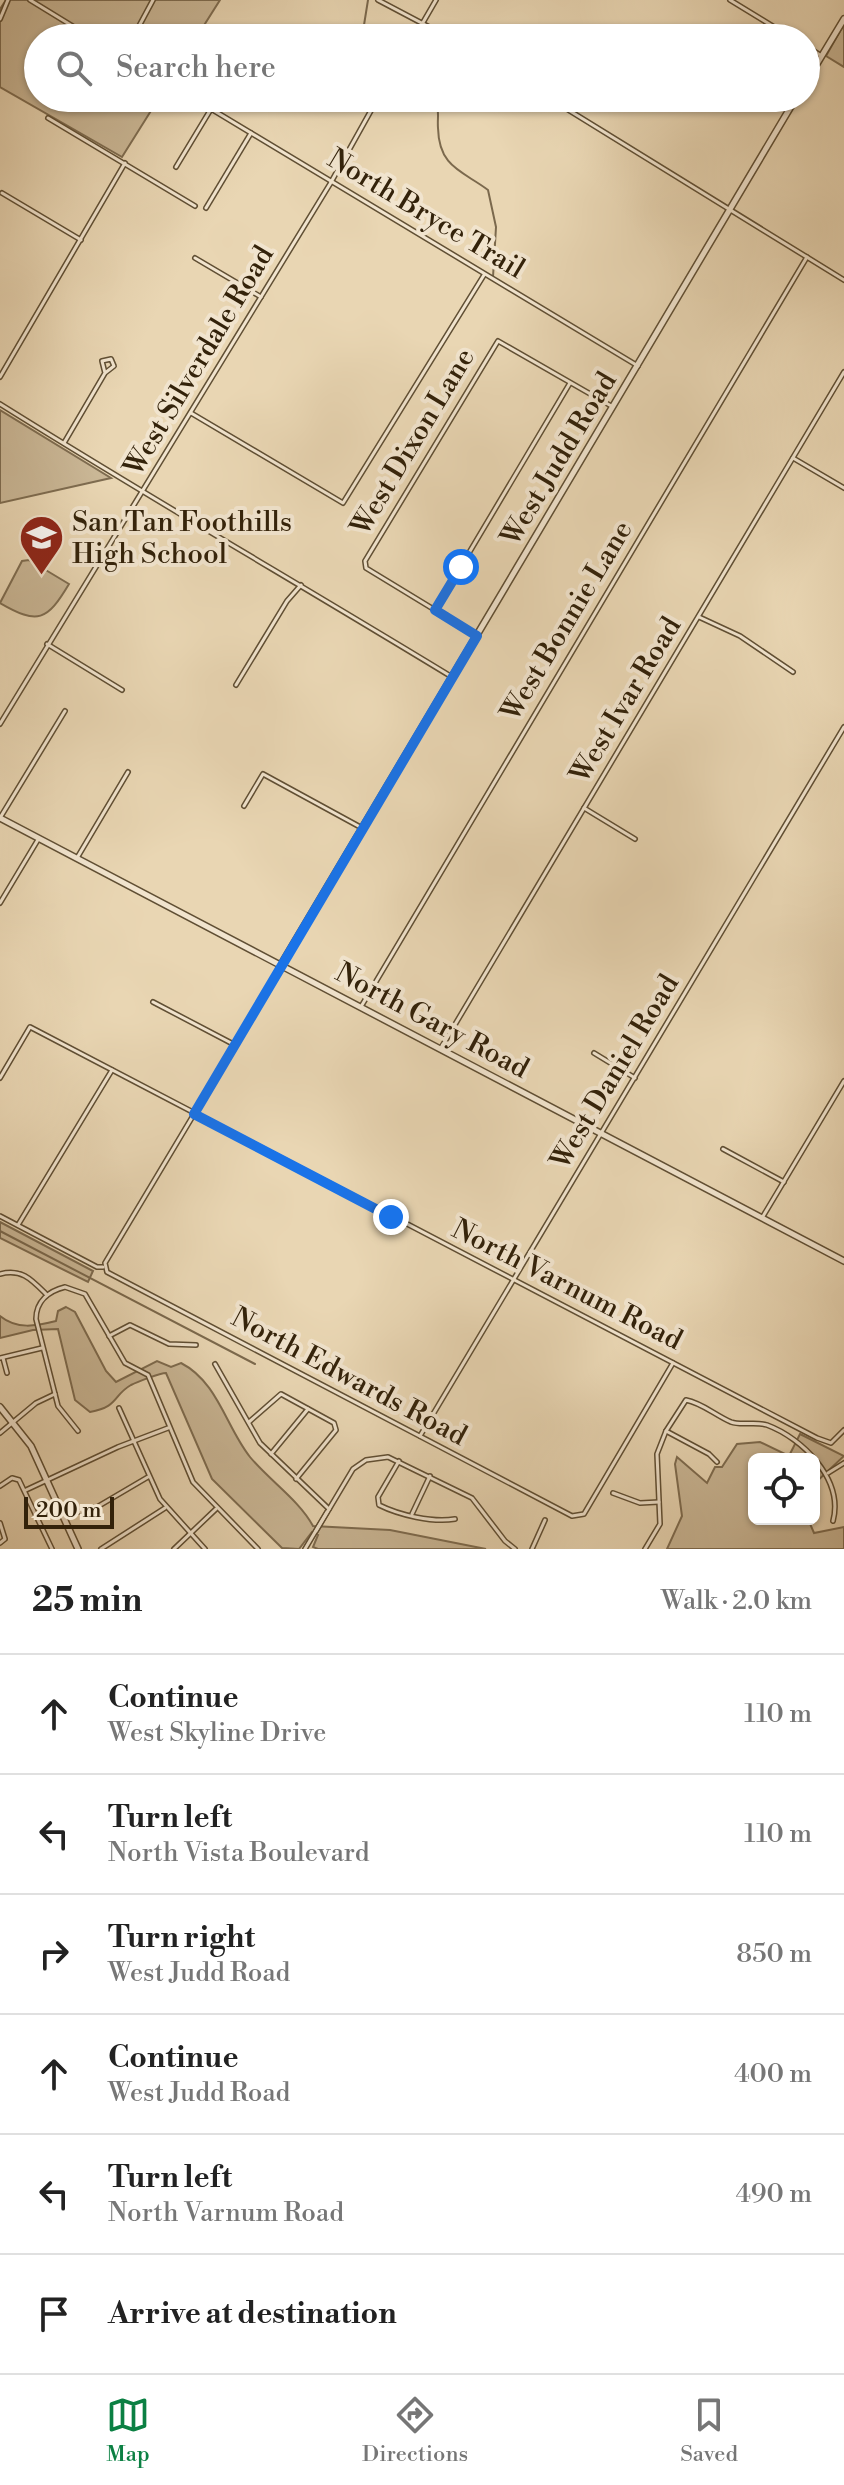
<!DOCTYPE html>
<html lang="en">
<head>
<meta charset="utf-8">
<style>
	body { margin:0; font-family:"Libre Bodoni",serif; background:#f6f6f6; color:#222 }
	.controls { position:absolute; right:24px; bottom:24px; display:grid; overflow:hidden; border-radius:12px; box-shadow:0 2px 6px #0004 }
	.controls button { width:72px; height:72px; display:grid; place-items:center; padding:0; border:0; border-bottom:2px solid #e0e0e0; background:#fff; color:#222; font:40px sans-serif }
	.scale { position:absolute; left:24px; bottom:20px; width:90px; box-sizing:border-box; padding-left:8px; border:4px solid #33220a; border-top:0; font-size:22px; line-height:28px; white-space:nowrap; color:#33220a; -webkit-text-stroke:6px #f1e4ce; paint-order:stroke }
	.stop { position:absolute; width:24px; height:24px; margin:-18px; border:6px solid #1a73e8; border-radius:50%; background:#fff }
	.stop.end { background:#1a73e8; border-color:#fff; box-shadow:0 2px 8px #0008 }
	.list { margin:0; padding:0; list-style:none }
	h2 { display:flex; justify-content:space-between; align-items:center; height:104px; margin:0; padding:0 32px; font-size:34px }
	h2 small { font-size:26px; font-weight:400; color:#767676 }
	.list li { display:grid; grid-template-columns:52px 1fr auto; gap:24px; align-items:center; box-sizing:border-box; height:120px; padding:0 32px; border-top:2px solid #e0e0e0 }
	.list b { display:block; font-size:30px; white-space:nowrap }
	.list p { margin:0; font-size:26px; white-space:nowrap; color:#767676 }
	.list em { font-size:26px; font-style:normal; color:#767676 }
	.icon { flex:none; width:44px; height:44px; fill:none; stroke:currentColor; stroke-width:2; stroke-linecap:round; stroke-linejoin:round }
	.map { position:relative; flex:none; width:844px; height:1549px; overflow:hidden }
	.search { position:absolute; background:#fff; box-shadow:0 2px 6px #0004; left:24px; right:24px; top:24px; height:88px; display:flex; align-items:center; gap:20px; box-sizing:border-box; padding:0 28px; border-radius:44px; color:#767676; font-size:30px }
	.sheet { height:824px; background:#fff }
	nav { display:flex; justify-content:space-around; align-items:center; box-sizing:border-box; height:112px; border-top:2px solid #e0e0e0; background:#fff; font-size:22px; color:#767676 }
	nav a { display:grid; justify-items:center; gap:4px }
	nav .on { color:#0b8043 }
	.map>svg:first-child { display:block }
</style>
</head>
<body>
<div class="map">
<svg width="844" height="1549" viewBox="0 0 844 1549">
	<rect width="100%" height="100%" fill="#e9d6b3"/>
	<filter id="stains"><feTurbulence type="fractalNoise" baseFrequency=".0025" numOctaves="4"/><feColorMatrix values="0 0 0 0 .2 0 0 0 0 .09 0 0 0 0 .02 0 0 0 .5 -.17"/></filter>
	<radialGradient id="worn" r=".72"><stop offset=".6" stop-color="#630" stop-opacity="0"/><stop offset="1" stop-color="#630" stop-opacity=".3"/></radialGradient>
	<g fill="#cab796" stroke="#7e6c50" stroke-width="2">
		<polygon points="6,0 220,0 196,38 38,38 38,98 159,98 122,157 0,87 0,9"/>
		<polygon points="844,24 844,67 826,56"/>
		<polygon points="0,410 111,478 0,503"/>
		<path d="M29,560L69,584C47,621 38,625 0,603L22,561Z"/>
		<polygon points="0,1222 93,1271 88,1282 0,1238"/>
		<path d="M66,1307L75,1312L106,1371L116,1382L157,1361L171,1367L181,1363C218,1382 226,1427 250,1457C270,1481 299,1500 313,1526L390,1530L486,1549H318L313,1547L318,1535L312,1532L299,1549L282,1548L212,1479L166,1373C160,1373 137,1382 131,1385C113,1395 119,1407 90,1412L75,1400L58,1329L33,1330L0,1338V1316C17,1330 36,1326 56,1321L58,1311Z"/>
		<polygon points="800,1434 844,1456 814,1484 817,1499 814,1505 814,1459 754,1459 754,1519 808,1519 814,1533 844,1527 844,1549 667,1549 682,1516 675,1464 677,1457 707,1483 715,1467 722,1467 737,1444 760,1442 789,1456"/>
	</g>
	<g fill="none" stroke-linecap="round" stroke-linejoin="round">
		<g stroke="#7b694d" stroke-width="2">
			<polyline points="368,38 364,25 368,0"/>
			<path d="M432,98C441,111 437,115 438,128C439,168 463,171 488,190L496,227L493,277"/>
			<polyline points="0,1231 255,1364"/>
		</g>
		<defs>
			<g id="minor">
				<polyline points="30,0 92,38"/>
				<polyline points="378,0 450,38"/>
				<polyline points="730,0 792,38"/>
				<polyline points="0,19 8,0"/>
				<polyline points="137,38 138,28 153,0"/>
				<polyline points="414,38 436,0"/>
				<polyline points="806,46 820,55"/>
				<polyline points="193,98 638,366"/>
				<polyline points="549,98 844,280"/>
				<polyline points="48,118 195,206"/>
				<polyline points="176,167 211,109"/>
				<polyline points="2,193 81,240"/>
				<polyline points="206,208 251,133"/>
				<polyline points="195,258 261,297"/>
				<polyline points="0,377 125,163"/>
				<path d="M0,404C150,498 301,585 452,677"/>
				<polyline points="191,413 343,503 484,275"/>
				<polyline points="64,443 105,373 102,361 111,359 114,366 105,373"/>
				<polyline points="793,458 844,488"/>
				<polyline points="435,610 570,383"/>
				<polyline points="699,617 740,636 793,672"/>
				<polyline points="476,635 366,568 365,561 498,341 613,407"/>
				<polyline points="47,644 122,690"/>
				<polyline points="236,685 287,601 301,585"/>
				<polyline points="0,724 330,184 378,98"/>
				<polyline points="244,806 263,774 362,828"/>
				<polyline points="584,808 635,839"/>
				<polyline points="0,818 65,711"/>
				<polyline points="77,858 128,772"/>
				<polyline points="0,903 39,838"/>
				<polyline points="282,967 105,1263 107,1272 572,1516 584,1514 673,1363"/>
				<polyline points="153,1002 235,1045"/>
				<polyline points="362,1005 807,257"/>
				<polyline points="441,1048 844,372"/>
				<polyline points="594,1053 635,1078"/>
				<polyline points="0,1078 30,1027 817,1438 831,1443 844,1430"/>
				<polyline points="723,1149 784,1182"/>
				<polyline points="0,1216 97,1267 103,1267"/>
				<polyline points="762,1218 844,1081"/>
				<polyline points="18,1225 112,1070"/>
				<path d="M0,1274C22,1268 32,1280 47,1295"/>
				<polyline points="109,1336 130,1325 169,1344 196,1345"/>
				<polyline points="0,1358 42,1348"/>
				<polyline points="3,1358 7,1373"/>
				<polyline points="215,1364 260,1443 329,1509"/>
				<polyline points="119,1408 160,1499 205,1549"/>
				<polyline points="249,1422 281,1394 334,1423 336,1430 296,1479"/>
				<path d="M78,1431L58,1406L36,1319C36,1301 49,1291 65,1287L85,1294L125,1363L148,1375L193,1482L258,1549"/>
				<polyline points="666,1431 709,1454 717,1462"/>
				<polyline points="0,1433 36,1403 55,1394"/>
				<polyline points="420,1436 844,727"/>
				<polyline points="271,1454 308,1409"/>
				<path d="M399,1461L378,1497L379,1505C399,1515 433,1523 455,1519"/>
				<polyline points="828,1473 844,1463"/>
				<polyline points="0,1486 12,1478 19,1480 52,1549"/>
				<polyline points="26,1490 118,1447 168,1428"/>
				<polyline points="613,1493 640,1503 659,1502"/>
				<polyline points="78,1512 97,1507 148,1477"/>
				<polyline points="412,1514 430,1476"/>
				<polyline points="0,1523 5,1539 0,1543"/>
				<polyline points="316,1531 353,1469 366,1460 388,1457 472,1498 505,1541 515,1549"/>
				<polyline points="101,1549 165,1508"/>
				<polyline points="174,1549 216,1509"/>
				<polyline points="305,1549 327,1512"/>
				<polyline points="532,1549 545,1520"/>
				<path d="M645,1549L660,1524L657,1454L666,1431L686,1400C702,1403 715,1415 731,1422C742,1426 755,1421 767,1425C802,1438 844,1479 833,1521"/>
			</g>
			<g id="tertiary">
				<polyline points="806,82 844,19"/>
				<polyline points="0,818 844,1261"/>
				<polyline points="282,963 796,98"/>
				<polyline points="0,1407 31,1446 78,1549"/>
			</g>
		</defs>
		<use href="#minor" stroke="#604f34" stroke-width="6"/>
		<use href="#tertiary" stroke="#604f34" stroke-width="8"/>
		<use href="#minor" stroke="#f1e4ce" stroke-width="3"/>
		<use href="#tertiary" stroke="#f1e4ce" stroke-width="5"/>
	</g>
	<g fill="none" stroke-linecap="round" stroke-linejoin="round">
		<polyline stroke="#1a73e8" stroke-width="10" points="391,1217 194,1114 477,636 435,610 461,567"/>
	</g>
	<defs>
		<symbol id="school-pin" viewBox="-11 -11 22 30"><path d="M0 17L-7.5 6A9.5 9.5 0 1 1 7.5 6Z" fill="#8f2418" stroke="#f1e4ce"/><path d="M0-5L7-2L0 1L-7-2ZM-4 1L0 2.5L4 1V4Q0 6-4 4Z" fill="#fff"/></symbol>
	</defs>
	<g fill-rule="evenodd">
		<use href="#school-pin" x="16" y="512" width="51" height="69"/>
	</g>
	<g text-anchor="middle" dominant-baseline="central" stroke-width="8" stroke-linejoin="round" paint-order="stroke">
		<g font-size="28" fill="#33220a" stroke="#f1e4ce">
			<text transform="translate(426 214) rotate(31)">North Bryce Trail</text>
			<text transform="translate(199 361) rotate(-59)">West Silverdale Road</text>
			<text transform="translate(413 442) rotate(-59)">West Dixon Lane</text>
			<text transform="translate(559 459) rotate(-59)">West Judd Road</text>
			<text transform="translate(567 621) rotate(-59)">West Bonnie Lane</text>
			<text transform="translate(626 700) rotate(-59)">West Ivar Road</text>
			<text transform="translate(432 1021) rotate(28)">North Gary Road</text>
			<text transform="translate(615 1072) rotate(-59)">West Daniel Road</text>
			<text transform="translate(567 1285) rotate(27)">North Varnum Road</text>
			<text transform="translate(349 1377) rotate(28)">North Edwards Road</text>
		</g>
		<g font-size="28" fill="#33220a" stroke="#f1e4ce" text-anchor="start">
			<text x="72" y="522">San Tan Foothills<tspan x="72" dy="32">High School</tspan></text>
		</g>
	</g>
	<rect width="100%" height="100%" filter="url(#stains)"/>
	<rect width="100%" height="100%" fill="url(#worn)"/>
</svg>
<div class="controls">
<button><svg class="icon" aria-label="locate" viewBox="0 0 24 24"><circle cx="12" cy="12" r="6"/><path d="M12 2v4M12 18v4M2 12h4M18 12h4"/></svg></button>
</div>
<div class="scale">200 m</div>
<div class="stop" style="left:461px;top:567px"></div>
<div class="stop end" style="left:391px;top:1217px"></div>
<div class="search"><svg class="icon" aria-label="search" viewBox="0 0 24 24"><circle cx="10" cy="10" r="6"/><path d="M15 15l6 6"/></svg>Search here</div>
</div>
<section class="sheet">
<h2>25 min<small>Walk · 2.0 km</small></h2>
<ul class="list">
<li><svg class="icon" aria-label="ahead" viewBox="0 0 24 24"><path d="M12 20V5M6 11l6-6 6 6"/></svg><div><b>Continue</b><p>West Skyline Drive</p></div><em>110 m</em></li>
<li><svg class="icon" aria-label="left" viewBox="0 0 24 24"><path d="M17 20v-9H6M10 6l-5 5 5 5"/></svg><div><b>Turn left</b><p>North Vista Boulevard</p></div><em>110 m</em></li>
<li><svg class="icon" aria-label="right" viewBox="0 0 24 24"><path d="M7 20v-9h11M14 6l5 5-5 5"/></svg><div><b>Turn right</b><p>West Judd Road</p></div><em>850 m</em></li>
<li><svg class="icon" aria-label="ahead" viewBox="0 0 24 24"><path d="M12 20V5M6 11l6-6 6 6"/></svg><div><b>Continue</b><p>West Judd Road</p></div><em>400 m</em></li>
<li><svg class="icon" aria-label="left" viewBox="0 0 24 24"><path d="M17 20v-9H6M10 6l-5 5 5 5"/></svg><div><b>Turn left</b><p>North Varnum Road</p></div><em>490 m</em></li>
<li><svg class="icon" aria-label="arrive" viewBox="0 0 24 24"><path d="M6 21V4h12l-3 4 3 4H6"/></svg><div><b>Arrive at destination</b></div></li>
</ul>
</section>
<nav>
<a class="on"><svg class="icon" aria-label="map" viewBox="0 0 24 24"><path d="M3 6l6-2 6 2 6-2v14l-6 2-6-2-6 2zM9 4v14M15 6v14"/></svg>Map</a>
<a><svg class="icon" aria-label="directions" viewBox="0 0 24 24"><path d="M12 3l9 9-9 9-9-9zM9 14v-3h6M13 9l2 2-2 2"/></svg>Directions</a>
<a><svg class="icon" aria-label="saved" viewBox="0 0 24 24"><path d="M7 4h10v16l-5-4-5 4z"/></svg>Saved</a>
</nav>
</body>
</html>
